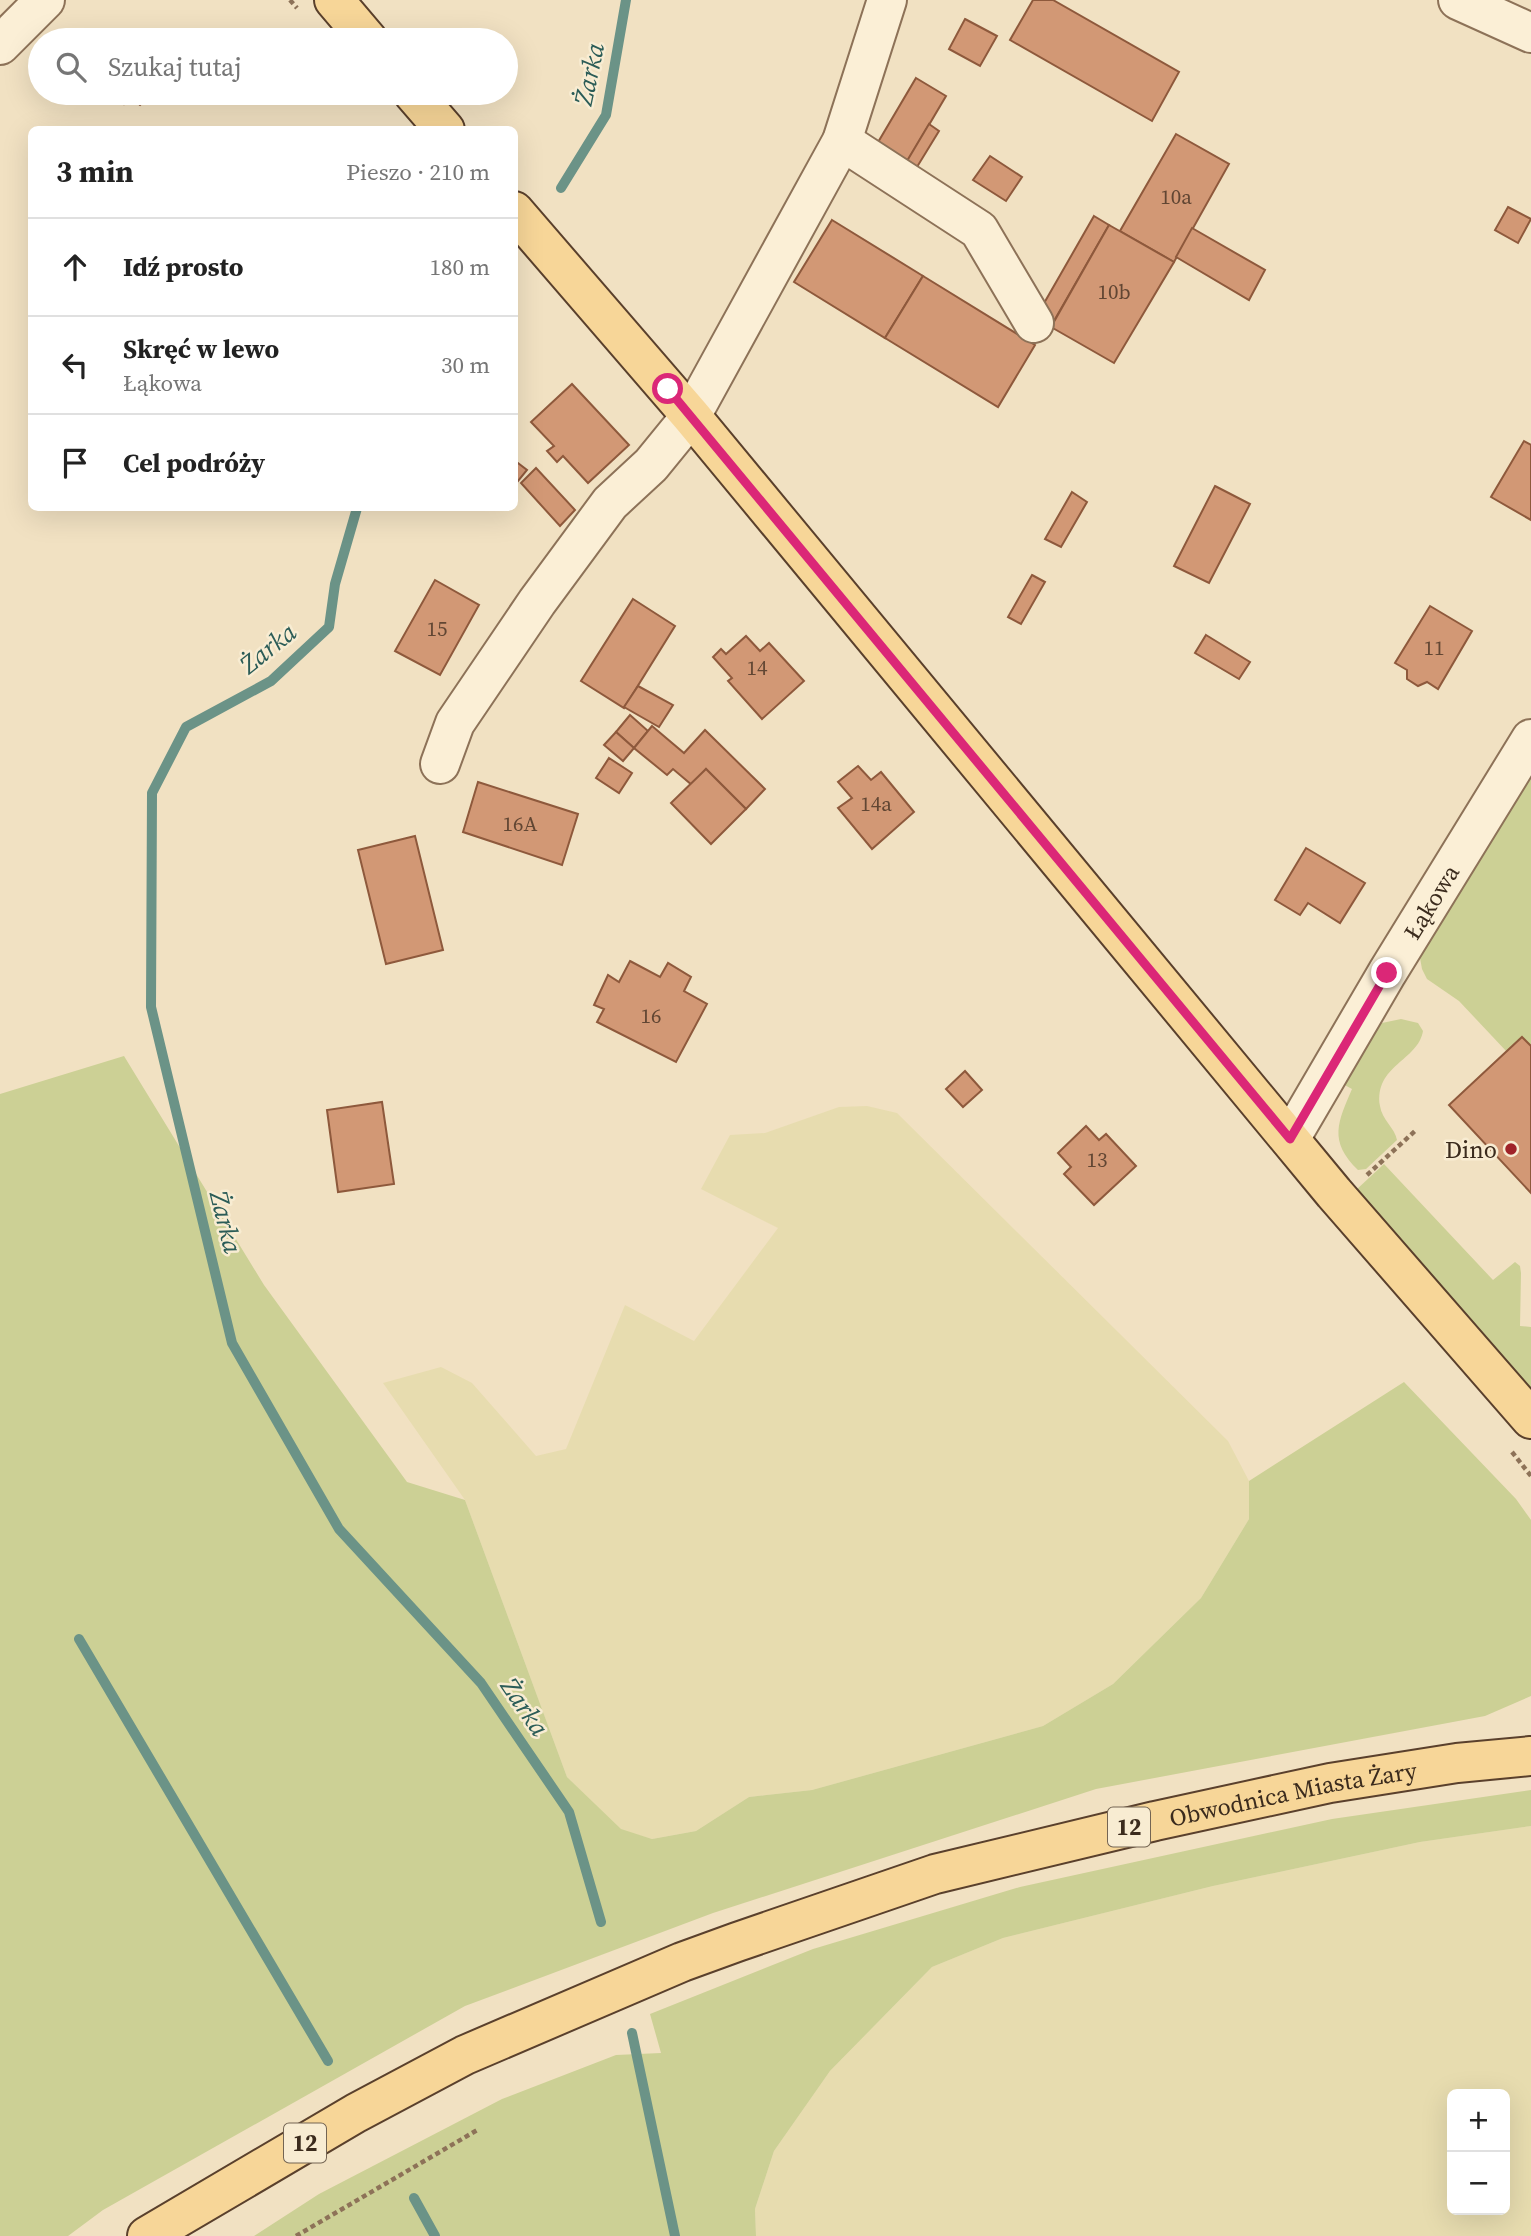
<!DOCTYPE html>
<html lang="pl">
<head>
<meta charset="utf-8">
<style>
	body { margin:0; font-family:"Source Serif 4",serif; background:#f6f6f6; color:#222 }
	.controls { position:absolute; right:21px; bottom:21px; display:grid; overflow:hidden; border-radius:10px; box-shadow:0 7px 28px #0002 }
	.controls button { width:63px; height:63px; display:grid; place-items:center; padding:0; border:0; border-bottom:2px solid #e0e0e0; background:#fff; color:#222; font:35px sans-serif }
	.stop { position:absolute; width:21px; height:21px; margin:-16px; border:5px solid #db2777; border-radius:50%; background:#fff }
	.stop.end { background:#db2777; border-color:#fff; box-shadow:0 2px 7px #0008 }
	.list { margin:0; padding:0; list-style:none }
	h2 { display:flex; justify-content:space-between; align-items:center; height:91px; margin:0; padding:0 28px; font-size:30px }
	h2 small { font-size:23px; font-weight:400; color:#767676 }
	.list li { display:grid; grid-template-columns:46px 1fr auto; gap:21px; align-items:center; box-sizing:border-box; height:98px; padding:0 28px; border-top:2px solid #e0e0e0 }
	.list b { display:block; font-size:26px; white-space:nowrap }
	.list p { margin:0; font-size:23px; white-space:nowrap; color:#767676 }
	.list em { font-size:23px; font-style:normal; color:#767676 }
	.icon { flex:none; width:38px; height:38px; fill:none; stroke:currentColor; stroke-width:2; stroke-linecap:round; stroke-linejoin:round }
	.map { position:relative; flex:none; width:1531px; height:2236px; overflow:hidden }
	.search { position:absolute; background:#fff; box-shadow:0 7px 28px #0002; left:28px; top:28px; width:490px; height:77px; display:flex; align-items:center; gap:18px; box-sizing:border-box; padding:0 24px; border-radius:38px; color:#767676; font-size:26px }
	.panel { position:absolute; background:#fff; box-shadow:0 7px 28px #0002; left:28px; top:126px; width:490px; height:385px; border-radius:10px }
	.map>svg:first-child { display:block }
</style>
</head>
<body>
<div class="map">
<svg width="1531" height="2236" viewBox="0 0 1531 2236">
	<rect width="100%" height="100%" fill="#f1e1c2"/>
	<g fill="#e7dcaf" fill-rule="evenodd">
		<polygon points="867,1106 897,1113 1228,1441 1249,1481 1249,1519 1201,1598 1113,1684 1043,1726 812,1790 749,1797 696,1831 652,1839 621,1830 567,1777 465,1500 383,1383 441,1367 472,1383 536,1456 566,1449 625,1305 694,1341 778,1228 701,1189 730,1135 765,1133 839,1107"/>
		<path d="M1531,1826V2236H756L755,2209L774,2151L830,2071L932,1967L1003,1938L1213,1886L1420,1842ZM1452,2094H1505V2210H1452Z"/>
	</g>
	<g fill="#ccd095">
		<polygon points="1531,777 1531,1046 1507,1052 1459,1001 1427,979 1422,969 1420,958 1443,912"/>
		<path d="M1401,1019L1418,1023L1423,1031C1418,1061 1374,1065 1380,1106C1382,1120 1395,1128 1397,1140L1366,1169L1358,1170C1328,1141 1338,1122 1352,1089L1341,1083L1375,1028L1382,1023Z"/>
		<polygon points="124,1056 264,1285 407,1482 465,1500 567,1777 621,1829 652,1839 696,1831 749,1797 812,1790 1043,1726 1113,1684 1201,1598 1249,1519 1249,1481 1404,1382 1516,1499 1531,1520 1531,1696 1485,1716 1096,1789 713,1913 465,2006 103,2210 68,2236 0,2236 0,1094"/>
		<polygon points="1384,1164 1493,1280 1515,1262 1520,1266 1521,1273 1520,1326 1531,1327 1531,1389 1356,1190"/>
		<polygon points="1531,1790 1531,1826 1420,1842 1213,1886 1003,1938 932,1967 830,2071 774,2151 755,2209 756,2236 254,2236 319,2194 502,2099 616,2055 661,2053 650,2014 813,1949 1020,1887 1332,1819"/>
	</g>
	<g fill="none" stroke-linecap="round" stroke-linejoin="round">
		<g stroke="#6b9387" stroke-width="10">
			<polyline points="561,188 606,115 626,0"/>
			<polyline points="357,508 335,584 329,627 271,681 186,727 152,793 151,1007 232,1343 339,1529 481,1683 569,1812 601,1922"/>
			<polyline points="79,1639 328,2061"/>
			<polyline points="632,2033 675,2236"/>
			<polyline points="414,2198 435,2236"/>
		</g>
	</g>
	<g fill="#d29875" stroke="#8e593c" stroke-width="2">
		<polygon points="1033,0 1053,0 1179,72 1152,121 1010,40"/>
		<polygon points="965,19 997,36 980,66 949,49"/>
		<polygon points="146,31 156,40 137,40"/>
		<polygon points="916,78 946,96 907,162 877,144"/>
		<polygon points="113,93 153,93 140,105 131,97 124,104"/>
		<polygon points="929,124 939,131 917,167 907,161"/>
		<polygon points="1176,134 1229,164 1174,262 1120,231"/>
		<polygon points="990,156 1022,177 1006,201 973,180"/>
		<polygon points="1508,207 1531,219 1518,243 1495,230"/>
		<polygon points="1094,216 1109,225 1054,321 1039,312"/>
		<polygon points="832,220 923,276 885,338 794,282"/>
		<polygon points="1109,225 1174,262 1114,363 1051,327"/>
		<polygon points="1192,228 1265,270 1249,300 1176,257"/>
		<polygon points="923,276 1035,345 998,407 885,338"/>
		<polygon points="572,384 629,445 588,483 563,456 557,462 547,451 554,446 531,422"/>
		<polygon points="1524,441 1531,445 1531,520 1491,497"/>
		<polygon points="514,460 527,470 514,486"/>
		<polygon points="536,468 575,510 560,526 521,483"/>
		<polygon points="1215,486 1250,504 1209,583 1174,566"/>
		<polygon points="1072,492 1087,502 1061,547 1045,539"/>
		<polygon points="1032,575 1045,582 1021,624 1008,617"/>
		<polygon points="435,580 479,605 440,675 395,651"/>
		<polygon points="633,599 675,626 624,708 581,681"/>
		<polygon points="1430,606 1472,631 1438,689 1427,682 1418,686 1407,679 1407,670 1395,663"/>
		<polygon points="1206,635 1250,662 1239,679 1195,653"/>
		<polygon points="746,636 760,651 769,643 804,681 762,719 728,681 732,678 713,657 721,649 726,654"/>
		<polygon points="638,686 673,705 659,727 624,707"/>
		<polygon points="630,715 648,731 634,748 616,732"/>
		<polygon points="652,726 684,753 705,730 765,789 746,809 706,769 692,785 673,769 667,775 634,748"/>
		<polygon points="616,732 634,748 623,761 604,745"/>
		<polygon points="609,758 632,773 619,793 596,778"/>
		<polygon points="858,766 871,780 881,772 914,812 872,849 838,808 852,798 838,782"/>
		<polygon points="706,769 746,809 711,844 671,803"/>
		<polygon points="478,782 578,814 562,865 463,832"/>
		<polygon points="415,836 443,950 386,964 358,850"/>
		<polygon points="1306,848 1365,883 1340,923 1308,903 1300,915 1275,900"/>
		<polygon points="630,961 660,977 668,963 691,977 684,991 707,1004 676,1062 597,1022 604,1009 594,1005 608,975 619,982"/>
		<polygon points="1522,1037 1531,1046 1531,1193 1449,1105"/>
		<polygon points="965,1071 982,1090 963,1107 946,1089"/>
		<polygon points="382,1102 394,1184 338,1192 327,1110"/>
		<polygon points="1086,1126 1099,1140 1106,1134 1136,1166 1094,1205 1064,1174 1071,1167 1058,1153"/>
	</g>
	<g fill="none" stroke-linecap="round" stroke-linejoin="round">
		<defs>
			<g id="minor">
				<polyline points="1458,0 1531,33"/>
				<polyline points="0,45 45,0"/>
				<polyline points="842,141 979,230 1034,323"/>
				<polyline points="440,764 455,723 537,602 610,503 651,465 691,416 842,141 887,0"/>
				<path id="s1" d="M1290,1139L1387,973L1531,739"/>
			</g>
			<g id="major">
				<polyline points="334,0 368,40"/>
				<polyline points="413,93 445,130"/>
				<polyline points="514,211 691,416 1334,1193 1531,1419"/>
				<path id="s2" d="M147,2236L356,2113L465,2055L682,1962L737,1942L935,1874L1155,1821L1330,1783L1457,1763L1531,1756"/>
			</g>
		</defs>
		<use href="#minor" stroke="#8d7258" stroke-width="42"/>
		<use href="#major" stroke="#5a402c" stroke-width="42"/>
		<g stroke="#8d7258" stroke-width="4.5" stroke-dasharray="5 3.5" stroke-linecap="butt">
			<polyline points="290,0 297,8"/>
			<polyline points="1367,1175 1415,1131"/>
			<polyline points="1512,1452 1531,1476"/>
			<polyline points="296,2236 479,2129"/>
		</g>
		<use href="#minor" stroke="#fbefd6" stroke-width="38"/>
		<use href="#major" stroke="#f7d698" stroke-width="38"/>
	</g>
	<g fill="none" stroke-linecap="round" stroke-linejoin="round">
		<polyline stroke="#db2777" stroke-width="9" points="668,389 1290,1139 1387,973"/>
	</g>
	<circle fill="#a02329" stroke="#f8ecd2" stroke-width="2.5" cx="1511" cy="1149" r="7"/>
	<g text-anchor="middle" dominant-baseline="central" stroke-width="5" stroke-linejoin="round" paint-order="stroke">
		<g font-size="21" fill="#614633">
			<text x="1176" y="196">10a</text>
			<text x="1114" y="291">10b</text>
			<text x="437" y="628">15</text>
			<text x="1434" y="647">11</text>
			<text x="757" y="667">14</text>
			<text x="876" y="803">14a</text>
			<text x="520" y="823">16A</text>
			<text x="651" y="1015">16</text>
			<text x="1097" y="1159">13</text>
		</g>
		<g fill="#f8ecd2" stroke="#746553" stroke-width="2">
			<rect x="1108" y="1807.5" width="42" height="39" rx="5"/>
			<rect x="284" y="2123.5" width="42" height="39" rx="5"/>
		</g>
		<g font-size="23" font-weight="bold" fill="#3b2b1d">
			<text x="1129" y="1827">12</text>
			<text x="305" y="2143">12</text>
		</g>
		<g font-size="24" fill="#3b2b1d" stroke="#f8ecd2">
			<text stroke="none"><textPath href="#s1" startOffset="276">Łąkowa</textPath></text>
			<text stroke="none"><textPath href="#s2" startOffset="1237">Obwodnica Miasta Żary</textPath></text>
		</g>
		<g font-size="24" fill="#3b2b1d" stroke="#f8ecd2" text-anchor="end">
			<text x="1497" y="1149">Dino</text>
		</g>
		<g font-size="26" font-style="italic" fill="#2b5c57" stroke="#f8ecd2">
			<text transform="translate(589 74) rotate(-78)">Żarka</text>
			<text transform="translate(268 648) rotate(-39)">Żarka</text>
			<text transform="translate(226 1222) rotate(76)">Żarka</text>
			<text transform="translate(525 1707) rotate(56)">Żarka</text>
		</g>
	</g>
</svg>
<div class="controls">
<button>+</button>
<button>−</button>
</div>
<div class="stop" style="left:668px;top:389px"></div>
<div class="stop end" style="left:1387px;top:973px"></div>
<div class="search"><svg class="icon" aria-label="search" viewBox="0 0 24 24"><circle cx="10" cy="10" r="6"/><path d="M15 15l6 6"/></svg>Szukaj tutaj</div>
<section class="panel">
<h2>3 min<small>Pieszo · 210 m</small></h2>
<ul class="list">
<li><svg class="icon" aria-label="ahead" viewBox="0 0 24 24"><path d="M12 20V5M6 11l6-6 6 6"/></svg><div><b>Idź prosto</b></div><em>180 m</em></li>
<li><svg class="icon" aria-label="left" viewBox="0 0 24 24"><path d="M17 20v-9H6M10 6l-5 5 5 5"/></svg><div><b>Skręć w lewo</b><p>Łąkowa</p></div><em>30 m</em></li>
<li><svg class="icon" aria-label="arrive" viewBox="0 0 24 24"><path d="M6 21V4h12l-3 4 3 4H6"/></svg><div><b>Cel podróży</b></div></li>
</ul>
</section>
</div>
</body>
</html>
